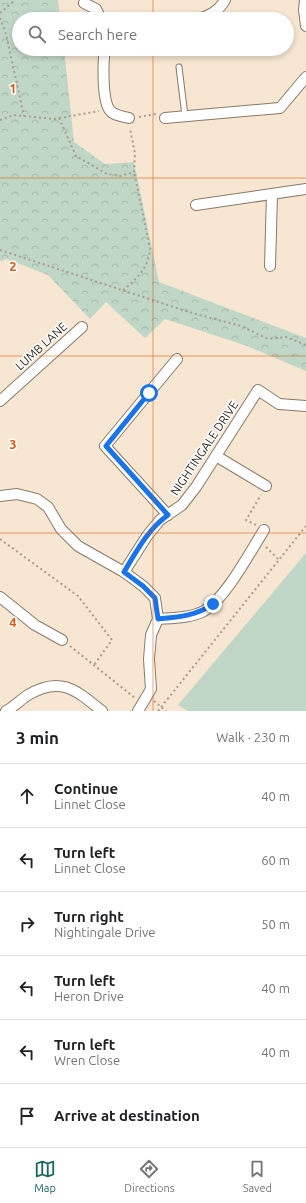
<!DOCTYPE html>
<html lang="en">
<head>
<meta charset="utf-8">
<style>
	body { margin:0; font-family:Ubuntu,sans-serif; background:#f2f2f2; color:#202124 }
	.stop { position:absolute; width:12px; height:12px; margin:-9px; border:3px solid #1a73e8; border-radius:50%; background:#fff }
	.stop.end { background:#1a73e8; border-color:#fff; box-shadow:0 1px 4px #0008 }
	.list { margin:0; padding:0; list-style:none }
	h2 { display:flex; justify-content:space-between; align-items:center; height:52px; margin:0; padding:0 16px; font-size:17px }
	h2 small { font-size:13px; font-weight:400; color:#757577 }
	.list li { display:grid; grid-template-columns:26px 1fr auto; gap:12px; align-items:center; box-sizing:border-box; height:64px; padding:0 16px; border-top:1px solid #e0e0e0 }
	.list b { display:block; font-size:15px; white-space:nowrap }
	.list p { margin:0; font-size:13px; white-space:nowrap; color:#757577 }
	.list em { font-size:13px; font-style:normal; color:#757577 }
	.icon { flex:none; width:22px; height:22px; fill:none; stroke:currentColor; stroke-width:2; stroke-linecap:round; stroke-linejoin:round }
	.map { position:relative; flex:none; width:306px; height:711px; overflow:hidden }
	.search { position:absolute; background:#fff; box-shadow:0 2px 6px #0003; left:12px; right:12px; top:12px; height:44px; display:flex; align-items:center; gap:10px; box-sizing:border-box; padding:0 14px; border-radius:22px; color:#757577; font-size:15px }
	.sheet { height:436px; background:#fff }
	nav { display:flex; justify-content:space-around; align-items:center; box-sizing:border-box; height:56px; border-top:1px solid #e0e0e0; background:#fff; font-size:11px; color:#757577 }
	nav a { display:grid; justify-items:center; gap:2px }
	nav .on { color:#1b665e }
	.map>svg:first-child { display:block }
</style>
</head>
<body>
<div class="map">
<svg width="306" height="711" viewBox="0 0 306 711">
	<defs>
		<pattern id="park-crowns" width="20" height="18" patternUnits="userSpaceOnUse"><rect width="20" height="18" fill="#c0d7c7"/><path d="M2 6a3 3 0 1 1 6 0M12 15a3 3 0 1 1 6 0" fill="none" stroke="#a5b9ab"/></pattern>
	</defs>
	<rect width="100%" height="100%" fill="#f6e6d2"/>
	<polygon fill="#c0d7c7" points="306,553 306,711 188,711 178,705"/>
	<polygon fill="url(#park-crowns)" points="0,0 58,0 60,19 19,19 19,49 64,49 74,142 105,164 134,162 159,282 306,338 306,371 247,346 165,319 145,338 106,302 90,319 48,275 7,259 0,261"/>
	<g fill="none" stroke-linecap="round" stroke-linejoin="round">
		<defs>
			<polyline id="lane" points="179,67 185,116"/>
			<g id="street">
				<polyline points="305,0 304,10 306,26"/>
				<polyline points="84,3 96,9 101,19"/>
				<path d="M198,19C210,16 219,11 225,0"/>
				<path d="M105,49C103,61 102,98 109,109C113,116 122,116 129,118"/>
				<polyline points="165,118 280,108 306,77"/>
				<polyline points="196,205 306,189"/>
				<polyline points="270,266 272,194"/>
				<polyline points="0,401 82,327"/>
				<polyline points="216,456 266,486"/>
				<polyline points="0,496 17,494 37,499 48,507 61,529 78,546 124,572 143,586 155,598 158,619 151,635 149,659 151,689 138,711"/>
				<polyline points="168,515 105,446 177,359"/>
				<polyline points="124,572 147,536 160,520 182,505 196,487 258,390 279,404 306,406"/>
				<polyline points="0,597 35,625 62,640"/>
				<path d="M158,619C172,618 191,618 204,611C226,598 250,552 264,530"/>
				<path d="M6,711C14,707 20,700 28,695C61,675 77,691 102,711"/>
			</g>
		</defs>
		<use href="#lane" stroke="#897a69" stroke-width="7"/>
		<use href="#street" stroke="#897a69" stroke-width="12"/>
		<g stroke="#a99d8d" stroke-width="2" stroke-dasharray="2 3" stroke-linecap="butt">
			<polyline points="0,13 15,0"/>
			<polyline points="0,18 6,34 24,116"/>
			<polyline points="139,117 156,114"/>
			<polyline points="59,118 76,156 107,174 120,176 134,172 135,154 130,128"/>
			<polyline points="0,120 14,115 54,119 99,111"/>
			<polyline points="0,250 192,313 241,326 268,339 286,337 306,345"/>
			<path d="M123,290C138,278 149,267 150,248L134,172"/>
			<polyline points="256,525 246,520 261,495"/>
			<polyline points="0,539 78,596 112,640 94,665"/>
			<polyline points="266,547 278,559"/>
			<polyline points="70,646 135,698"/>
			<polyline points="154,701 166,711"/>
			<polyline points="158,711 306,526"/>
		</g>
		<use href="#lane" stroke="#fff" stroke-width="5"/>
		<use href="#street" stroke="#fff" stroke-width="10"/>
	</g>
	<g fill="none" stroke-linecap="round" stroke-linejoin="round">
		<path stroke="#1a73e8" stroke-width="5" d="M149,393L106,446L168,515C148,529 136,552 124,572L143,586L155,598L158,619C178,617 196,616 213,604"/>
	</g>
	<path fill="none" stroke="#df570d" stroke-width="1" stroke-opacity="0.55" d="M153,0V19M153,49V711M0,178H306M0,356H306M0,533H306"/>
	<g text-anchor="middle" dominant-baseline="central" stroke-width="3" stroke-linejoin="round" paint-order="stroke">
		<g font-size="12" fill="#2e2820" stroke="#fff">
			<text transform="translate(41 346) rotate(-42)">LUMB LANE</text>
			<text transform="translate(204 448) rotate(-56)">NIGHTINGALE DRIVE</text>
		</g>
	</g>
	<g font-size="13" text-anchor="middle" font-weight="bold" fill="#df570d" stroke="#fff" stroke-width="3" stroke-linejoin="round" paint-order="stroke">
		<text x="13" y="93">1</text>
		<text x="13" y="271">2</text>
		<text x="13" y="449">3</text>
		<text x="13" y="627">4</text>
	</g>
</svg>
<div class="stop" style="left:149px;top:393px"></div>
<div class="stop end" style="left:213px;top:604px"></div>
<div class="search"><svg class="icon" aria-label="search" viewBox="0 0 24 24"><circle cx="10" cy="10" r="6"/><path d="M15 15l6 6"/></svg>Search here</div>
</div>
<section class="sheet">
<h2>3 min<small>Walk · 230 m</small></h2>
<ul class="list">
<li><svg class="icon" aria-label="ahead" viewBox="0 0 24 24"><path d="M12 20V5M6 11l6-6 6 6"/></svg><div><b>Continue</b><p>Linnet Close</p></div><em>40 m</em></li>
<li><svg class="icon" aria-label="left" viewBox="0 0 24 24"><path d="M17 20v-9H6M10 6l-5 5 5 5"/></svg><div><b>Turn left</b><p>Linnet Close</p></div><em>60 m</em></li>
<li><svg class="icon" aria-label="right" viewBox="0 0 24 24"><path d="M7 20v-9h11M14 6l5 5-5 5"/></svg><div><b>Turn right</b><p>Nightingale Drive</p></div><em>50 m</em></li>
<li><svg class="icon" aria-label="left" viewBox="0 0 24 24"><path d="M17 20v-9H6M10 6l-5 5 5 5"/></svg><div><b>Turn left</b><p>Heron Drive</p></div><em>40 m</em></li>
<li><svg class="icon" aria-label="left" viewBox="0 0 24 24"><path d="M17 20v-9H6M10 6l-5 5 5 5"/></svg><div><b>Turn left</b><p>Wren Close</p></div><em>40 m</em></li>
<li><svg class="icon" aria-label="arrive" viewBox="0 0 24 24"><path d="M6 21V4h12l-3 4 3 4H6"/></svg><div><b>Arrive at destination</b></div></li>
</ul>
</section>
<nav>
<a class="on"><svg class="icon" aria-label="map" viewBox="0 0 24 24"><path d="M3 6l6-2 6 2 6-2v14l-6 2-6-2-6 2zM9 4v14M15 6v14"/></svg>Map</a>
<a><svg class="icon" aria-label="directions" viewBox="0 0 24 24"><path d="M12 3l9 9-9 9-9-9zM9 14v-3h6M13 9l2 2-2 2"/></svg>Directions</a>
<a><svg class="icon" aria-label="saved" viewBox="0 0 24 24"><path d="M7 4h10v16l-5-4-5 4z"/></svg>Saved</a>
</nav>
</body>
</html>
